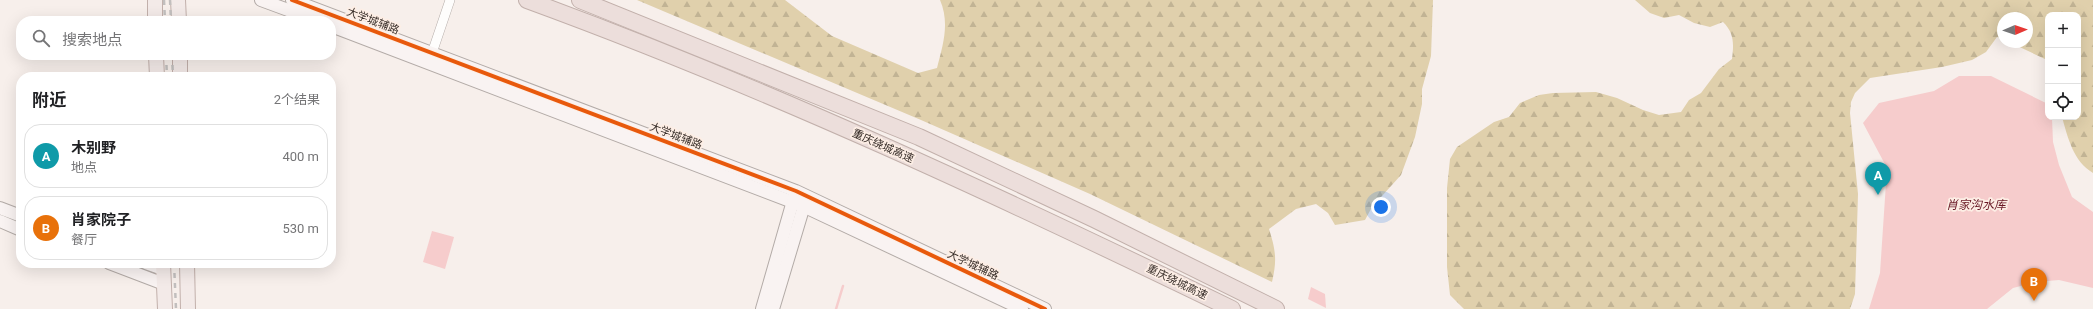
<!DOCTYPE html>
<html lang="zh">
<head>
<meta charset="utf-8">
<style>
	body { margin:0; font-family:Roboto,"Noto Sans SC",sans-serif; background:#f6f6f6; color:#202124 }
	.controls { position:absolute; right:12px; top:12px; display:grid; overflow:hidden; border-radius:8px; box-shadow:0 4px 16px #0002 }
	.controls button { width:36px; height:36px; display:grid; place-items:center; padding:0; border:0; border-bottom:1px solid #e0e0e0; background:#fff; color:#202124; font:20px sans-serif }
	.compass { position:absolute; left:1997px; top:12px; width:36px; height:36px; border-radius:50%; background:#fff; box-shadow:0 4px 16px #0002; rotate:88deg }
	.you { position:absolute; left:1381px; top:207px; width:14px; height:14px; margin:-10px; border:3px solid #fff; border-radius:50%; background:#1a73e8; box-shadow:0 0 0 6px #1a73e833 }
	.badge { display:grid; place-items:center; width:26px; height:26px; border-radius:50%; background:#db2777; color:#fff; font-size:13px; font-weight:700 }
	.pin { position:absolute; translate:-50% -33px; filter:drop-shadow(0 1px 2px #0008) }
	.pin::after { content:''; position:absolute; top:21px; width:14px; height:12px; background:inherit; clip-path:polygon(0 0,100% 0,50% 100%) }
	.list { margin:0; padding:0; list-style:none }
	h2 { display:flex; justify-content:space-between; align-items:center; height:52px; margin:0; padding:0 16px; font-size:17px }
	h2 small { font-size:13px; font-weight:400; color:#757577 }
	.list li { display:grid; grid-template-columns:26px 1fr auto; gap:12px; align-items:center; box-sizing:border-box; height:64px; margin:0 8px 8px; padding:0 8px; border:1px solid #e0e0e0; border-radius:16px }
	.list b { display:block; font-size:15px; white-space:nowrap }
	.list p { margin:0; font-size:13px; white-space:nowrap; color:#757577 }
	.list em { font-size:13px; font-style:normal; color:#757577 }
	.icon { flex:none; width:22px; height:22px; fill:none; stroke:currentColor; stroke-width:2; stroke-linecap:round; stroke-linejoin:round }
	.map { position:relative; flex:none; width:2093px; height:309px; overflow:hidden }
	.search { position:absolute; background:#fff; box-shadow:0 4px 16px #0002; left:16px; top:16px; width:320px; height:44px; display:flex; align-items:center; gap:10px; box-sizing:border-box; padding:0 14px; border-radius:16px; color:#757577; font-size:15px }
	.panel { position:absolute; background:#fff; box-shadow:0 4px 16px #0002; left:16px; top:72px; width:320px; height:196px; border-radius:16px }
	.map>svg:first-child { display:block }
</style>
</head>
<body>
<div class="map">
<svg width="2093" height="309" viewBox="0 0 2093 309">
	<defs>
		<pattern id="forest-firs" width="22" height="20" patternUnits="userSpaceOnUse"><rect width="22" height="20" fill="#e0d0ac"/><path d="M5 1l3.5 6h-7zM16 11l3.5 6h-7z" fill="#c1b394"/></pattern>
	</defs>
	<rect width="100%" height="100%" fill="#f7efeb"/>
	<g fill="url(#forest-firs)">
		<path d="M637,0H785L832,36L918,73L937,68C943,45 950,23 940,0H1433L1431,56L1422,89V104L1415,137L1401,175L1372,207L1365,220L1335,225L1328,213L1316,204L1296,209L1269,229C1276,251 1277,260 1272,282L1090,194L921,120Z"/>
		<path d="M1635,0H2093V173C2073,161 2068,138 2062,117H2078V15H2048V62L2047,60L2009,42H2027V18H2003V39L1997,37L1986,52L1972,60L1942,67L1870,78L1855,93L1851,102L1850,113L1858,194L1855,294L1850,309H1464L1450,295L1447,267V188L1450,159L1457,147L1494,122L1509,117L1520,103L1539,95L1553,93L1596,92L1617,98L1643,110L1659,115L1681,112L1689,100L1701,93L1719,69L1732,59C1734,43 1734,33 1723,22L1710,27L1694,23L1679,15L1664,18L1650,13Z"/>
	</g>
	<g fill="#f6cccc">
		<polygon points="1959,76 1991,76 2048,104 2048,117 2052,118 2053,142 2059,165 2072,197 2093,212 2093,288 2059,280 2036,282 2013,288 1987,309 1869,309 1880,273 1887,168 1863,123 1879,103 1934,91"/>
		<polygon points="432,231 454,237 445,269 423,262"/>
		<polygon points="1311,287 1325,294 1326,308 1308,299"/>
	</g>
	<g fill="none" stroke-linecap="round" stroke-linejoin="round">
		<polyline stroke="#f6cccc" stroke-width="2.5" points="836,309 843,286"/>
		<defs>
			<polyline id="street" points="430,59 450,0"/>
			<g id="secondary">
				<polyline points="261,0 318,21"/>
				<polyline points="292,0 796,191 1045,309"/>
				<polyline points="331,26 803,206 1022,309"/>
				<polyline points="0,208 21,216"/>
				<polyline points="0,221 21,230"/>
				<polyline points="109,263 164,284"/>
				<polyline points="146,263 163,269"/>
				<polyline points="762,309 795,194"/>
				<polyline points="773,309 806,199"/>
			</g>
			<g id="primary">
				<polyline points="155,0 155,21"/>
				<polyline points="178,0 179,21"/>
				<polyline points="156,55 157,77"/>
				<polyline points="180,55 180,77"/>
				<polyline points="163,263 165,309"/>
				<polyline points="187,263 188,309"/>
			</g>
			<g id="highway">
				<path d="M527,0C768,88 1001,197 1232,309"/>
				<polyline points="580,0 919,137 1094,219 1276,309"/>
			</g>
		</defs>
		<use href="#street" stroke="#b3aba7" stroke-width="10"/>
		<use href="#secondary" stroke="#b3aba7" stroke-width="14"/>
		<use href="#primary" stroke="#c2b0ab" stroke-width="16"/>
		<use href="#highway" stroke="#c2b0ab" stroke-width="18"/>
		<use href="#street" stroke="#fefdfc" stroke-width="9"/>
		<use href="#secondary" stroke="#f9f3f2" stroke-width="12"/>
		<use href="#primary" stroke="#f3eae8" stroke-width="14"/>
		<use href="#highway" stroke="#ecdedb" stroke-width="16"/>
		<g stroke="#c2bfbe" stroke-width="2.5" stroke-dasharray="5 5" stroke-linecap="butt">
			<polyline points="164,0 165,21"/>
			<polyline points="170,0 171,21"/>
			<polyline points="166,55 167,77"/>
			<polyline points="172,55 173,77"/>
			<polyline points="174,263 176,309"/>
		</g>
		<defs>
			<polyline id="cycleway" points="292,0 796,191 1045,309"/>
		</defs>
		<use href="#cycleway" stroke="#fdeee5" stroke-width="6"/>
		<use href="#cycleway" stroke="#e8590c" stroke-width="4"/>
	</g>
	<g text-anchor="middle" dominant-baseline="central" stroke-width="3.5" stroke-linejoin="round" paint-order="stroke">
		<g font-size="11" fill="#392f2a" stroke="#fdeee5">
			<text transform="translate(373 21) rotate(21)">大学城辅路</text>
			<text transform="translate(676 136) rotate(21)">大学城辅路</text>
			<text transform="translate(883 146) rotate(24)">重庆绕城高速</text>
			<text transform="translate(973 265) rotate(25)">大学城辅路</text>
			<text transform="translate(1177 282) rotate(26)">重庆绕城高速</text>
		</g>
		<g font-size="12" font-style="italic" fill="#691825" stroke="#fdeee5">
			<text x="1976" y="205">肖家沟水库</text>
		</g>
	</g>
</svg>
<div class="controls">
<button>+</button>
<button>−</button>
<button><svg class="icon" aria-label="locate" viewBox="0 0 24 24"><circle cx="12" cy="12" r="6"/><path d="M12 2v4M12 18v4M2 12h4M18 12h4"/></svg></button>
</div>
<svg class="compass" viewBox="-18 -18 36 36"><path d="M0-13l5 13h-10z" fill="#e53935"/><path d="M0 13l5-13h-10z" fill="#757577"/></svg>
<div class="you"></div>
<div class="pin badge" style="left:1878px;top:195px;background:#0f9aa8">A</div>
<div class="pin badge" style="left:2034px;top:301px;background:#e8710a">B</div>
<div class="search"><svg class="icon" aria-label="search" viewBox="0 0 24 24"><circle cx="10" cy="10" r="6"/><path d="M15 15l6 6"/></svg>搜索地点</div>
<section class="panel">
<h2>附近<small>2个结果</small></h2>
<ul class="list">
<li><span class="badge" style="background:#0f9aa8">A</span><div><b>木别野</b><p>地点</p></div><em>400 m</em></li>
<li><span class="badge" style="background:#e8710a">B</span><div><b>肖家院子</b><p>餐厅</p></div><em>530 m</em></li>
</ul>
</section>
</div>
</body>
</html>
